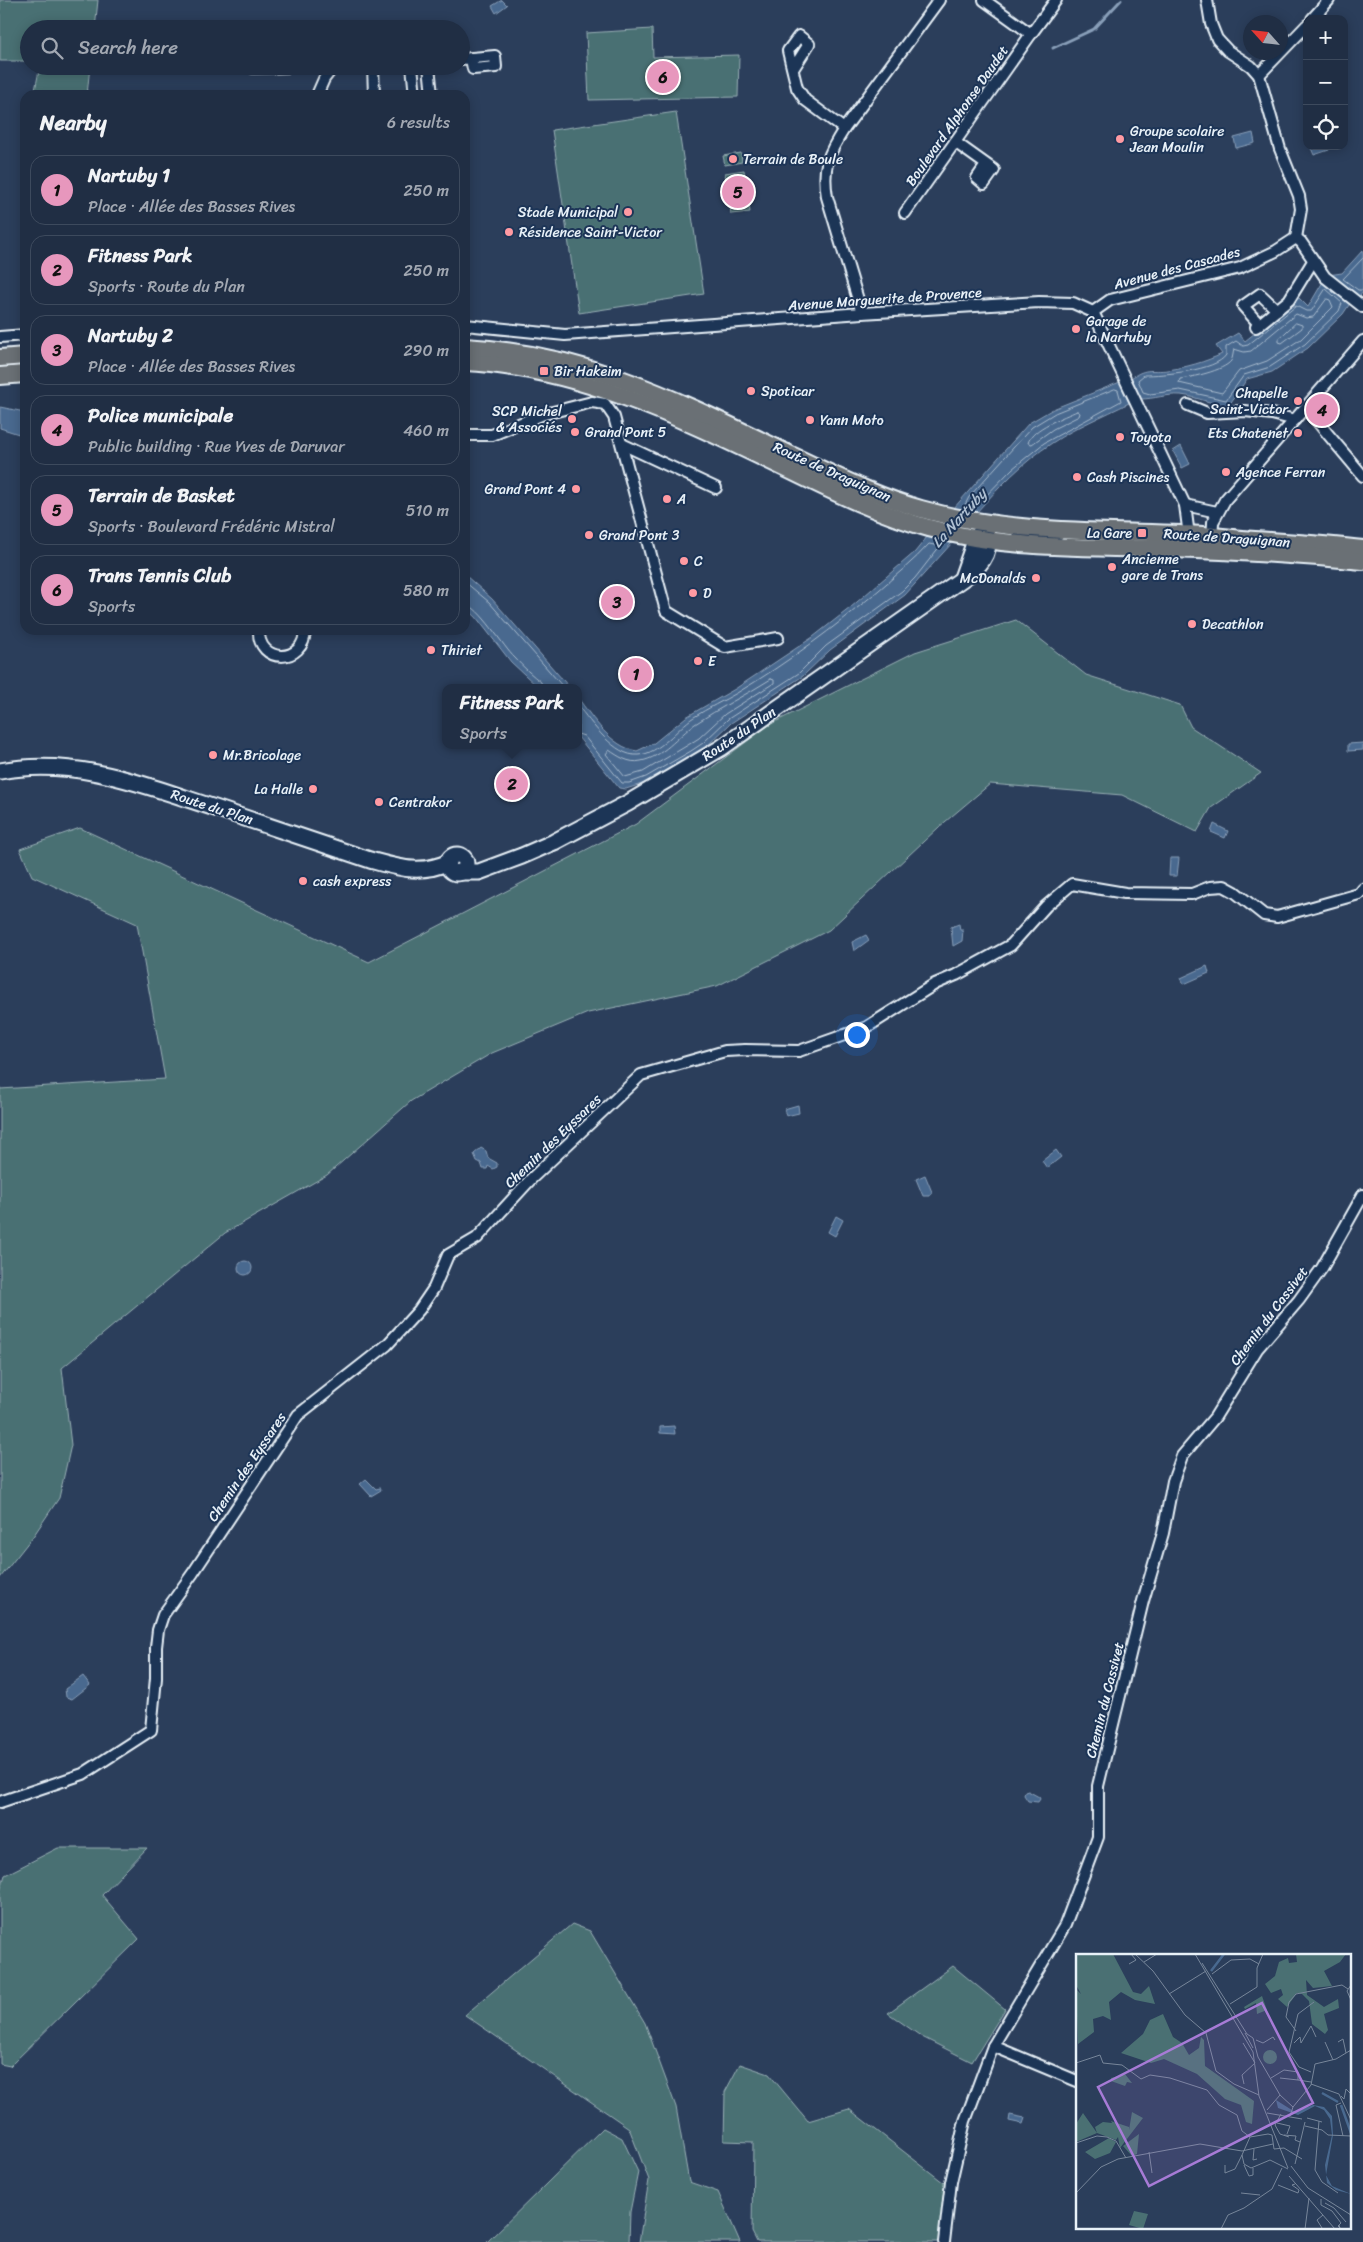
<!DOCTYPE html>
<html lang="en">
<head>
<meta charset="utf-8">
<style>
	body { margin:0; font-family:Sriracha,sans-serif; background:#28364b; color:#f1f3f6 }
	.controls { position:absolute; right:15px; top:15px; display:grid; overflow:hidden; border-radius:10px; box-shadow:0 2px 12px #0003 }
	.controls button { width:45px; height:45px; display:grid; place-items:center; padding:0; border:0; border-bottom:1px solid #3d4a5d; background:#202e44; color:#f1f3f6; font:25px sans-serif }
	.compass { position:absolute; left:1243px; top:15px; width:45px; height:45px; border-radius:50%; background:#202e44; box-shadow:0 2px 12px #0003; rotate:297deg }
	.you { position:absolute; left:856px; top:1034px; width:18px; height:18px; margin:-12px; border:4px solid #fff; border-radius:50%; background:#1a73e8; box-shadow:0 0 0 8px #1a73e833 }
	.badge { display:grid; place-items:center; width:32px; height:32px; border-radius:50%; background:#e797bd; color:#111; font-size:16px; font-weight:700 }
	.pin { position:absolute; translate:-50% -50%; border:2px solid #fff; box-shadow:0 1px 5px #0006 }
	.popup { position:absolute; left:442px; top:684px; width:140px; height:65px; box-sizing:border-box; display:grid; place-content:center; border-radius:10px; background:#202e44; filter:drop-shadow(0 1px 4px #0005); font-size:16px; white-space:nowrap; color:#a2a8b2 }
	.popup b { font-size:19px; color:#f1f3f6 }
	.popup::after { content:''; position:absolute; left:50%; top:100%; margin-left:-10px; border:10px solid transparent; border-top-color:#202e44 }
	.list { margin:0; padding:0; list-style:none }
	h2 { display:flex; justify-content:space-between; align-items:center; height:65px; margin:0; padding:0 20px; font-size:21px }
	h2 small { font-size:16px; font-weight:400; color:#a2a8b2 }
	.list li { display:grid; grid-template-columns:32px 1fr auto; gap:15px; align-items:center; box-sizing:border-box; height:70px; margin:0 10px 10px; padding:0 10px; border:1px solid #3d4a5d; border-radius:15px }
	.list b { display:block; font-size:19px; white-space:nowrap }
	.list p { margin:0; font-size:16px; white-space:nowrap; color:#a2a8b2 }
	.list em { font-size:16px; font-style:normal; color:#a2a8b2 }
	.icon { flex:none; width:28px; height:28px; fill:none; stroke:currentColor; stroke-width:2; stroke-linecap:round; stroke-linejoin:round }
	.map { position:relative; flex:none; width:1363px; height:2242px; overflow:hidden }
	.search { position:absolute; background:#202e44; box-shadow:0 2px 12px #0003; left:20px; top:20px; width:450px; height:55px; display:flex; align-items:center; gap:12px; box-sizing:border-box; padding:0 18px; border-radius:28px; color:#a2a8b2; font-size:19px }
	.panel { position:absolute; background:#202e44; box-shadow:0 2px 12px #0003; left:20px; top:90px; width:450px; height:545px; border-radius:15px }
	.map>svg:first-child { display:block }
</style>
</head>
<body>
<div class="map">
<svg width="1363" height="2242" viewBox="0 0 1363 2242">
	<rect width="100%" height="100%" fill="#2b3e5b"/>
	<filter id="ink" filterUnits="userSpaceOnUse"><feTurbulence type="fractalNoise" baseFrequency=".02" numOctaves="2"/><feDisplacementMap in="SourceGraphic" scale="10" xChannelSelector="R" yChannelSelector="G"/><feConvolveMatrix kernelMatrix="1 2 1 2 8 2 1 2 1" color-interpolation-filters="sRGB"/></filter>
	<g filter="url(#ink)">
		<g fill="#4a7073" stroke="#99b0b6">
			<polygon points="0,0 98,0 95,29 29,29 29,61 0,61"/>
			<polygon points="652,29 653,57 739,55 738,97 589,100 586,33"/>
			<polygon points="40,66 90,66 87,95 34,95"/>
			<polygon points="676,112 704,294 579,313 552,130"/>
			<polygon points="741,153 742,162 725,165 723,156"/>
			<polygon points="744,170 750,212 731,214 725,173"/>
			<polygon points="1016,620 1086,675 1180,705 1191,727 1261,773 1211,808 1197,832 1122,795 990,784 939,827 829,930 717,986 588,1013 492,1053 411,1101 327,1175 225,1233 62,1368 71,1445 59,1498 34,1535 0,1578 0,1089 165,1079 137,924 32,876 20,849 80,828 369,962 636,824 769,725 915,652"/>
			<polygon points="58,1848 147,1848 102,1895 139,1939 10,2066 0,2064 0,1892 5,1875"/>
			<polygon points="572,1924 590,1931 645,2023 676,2107 689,2182 718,2192 740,2242 639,2242 649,2180 629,2128 465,2015"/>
			<polygon points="953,1966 1005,2009 972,2062 922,2037 888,2013"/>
			<polygon points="740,2064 769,2074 808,2121 849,2109 948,2186 939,2242 757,2242 752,2232 753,2142 724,2141 725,2092"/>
			<polygon points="603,2128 622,2138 638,2172 630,2212 629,2242 487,2242"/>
		</g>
		<g fill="#49698f" stroke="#899fb9">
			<polygon points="502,0 507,5 496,13 492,6"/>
			<polygon points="1253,133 1255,143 1236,148 1234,138"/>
			<polygon points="1317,146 1328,146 1329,150 1314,155 1311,148"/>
			<polygon points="1363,250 1363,292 1359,297 1328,275 1342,273"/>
			<path d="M1324,280L1340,293L1342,297L1346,298L1351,302L1343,314L1308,348L1272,372L1247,379L1229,405C1212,405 1198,397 1181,395C1167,394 1154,399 1141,399L1131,378C1147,367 1151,372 1168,370C1187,367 1205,362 1222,354L1216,346L1238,333L1245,341L1299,298L1308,307Z"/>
			<path d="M1120,382L1129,403C1103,416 1076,427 1052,443C1023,462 998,488 976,513L953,509L1029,423L1053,409Z"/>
			<polygon points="0,407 25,412 25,436 0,428"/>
			<polygon points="1181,446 1190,464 1182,468 1173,451"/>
			<path d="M927,537L952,543L905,595L830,650L803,676L731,723L706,747L694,755L648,782L626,789L619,788L578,737V698C593,718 611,747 637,751L654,743L686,717L735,689L813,637L850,608L915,552Z"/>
			<polygon points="465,575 492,599 570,688 539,688 511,662 476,617 465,607"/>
			<polygon points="1363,743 1363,750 1348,751 1348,744"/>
			<polygon points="1214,824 1228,831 1225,838 1211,832"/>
			<polygon points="1170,858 1179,858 1177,876 1169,876"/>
			<polygon points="959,924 960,930 963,930 962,941 953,946 951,927"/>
			<polygon points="866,935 869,940 854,951 852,942"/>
			<polygon points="1207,966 1209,973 1184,984 1181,978"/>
			<polygon points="798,1105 799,1113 786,1116 784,1109"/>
			<polygon points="481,1148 486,1151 488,1158 497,1163 497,1167 493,1169 488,1166 487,1169 483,1169 481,1163 477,1161 474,1154"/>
			<polygon points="1056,1150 1061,1157 1047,1168 1042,1161"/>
			<polygon points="925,1175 932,1192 930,1196 923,1196 916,1179"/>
			<polygon points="836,1216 843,1220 835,1236 828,1232"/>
			<circle cx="245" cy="1268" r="7"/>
			<polygon points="674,1426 675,1434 660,1433 660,1427"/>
			<polygon points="366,1479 376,1489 380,1488 381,1490 371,1496 360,1484"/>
			<polygon points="83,1676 90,1685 72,1699 66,1697 65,1689"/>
			<polygon points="1028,1791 1039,1797 1040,1799 1038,1802 1028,1801 1024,1795 1025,1792"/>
			<polygon points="1010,2115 1025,2118 1023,2124 1009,2121"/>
		</g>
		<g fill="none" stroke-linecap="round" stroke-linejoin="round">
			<g stroke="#a8bbce" stroke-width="1">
				<polyline points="1363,258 1343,279 1358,290 1363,290"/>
				<path d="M1326,289L1342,303L1339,311L1305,344L1270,367L1244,375L1226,400L1180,390L1150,394L1143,392L1138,380L1144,375C1162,375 1216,371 1226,355V347L1236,341L1243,346L1248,345L1296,306L1306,311H1311Z"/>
				<path d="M1327,299L1330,300L1333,307L1301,339L1267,361L1239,371L1222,393L1179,383L1180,379C1192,377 1223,371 1231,361C1233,357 1233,353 1234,349L1244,352L1251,351L1296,314L1306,318L1313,317Z"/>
				<polygon points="1296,323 1302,325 1302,328 1282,343 1279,342 1279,339"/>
				<polygon points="1115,389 1118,390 1121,401 1044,443 1012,469 975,507 965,505 969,497 1032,427 1055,413"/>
				<path d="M1077,411L1080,413L1079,416L1053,429L1032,444L1028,443C1032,428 1064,417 1077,411Z"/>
				<polyline points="465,582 489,602 564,688"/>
				<path d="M465,604C480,606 503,647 515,658C523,667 532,675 541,682L542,688"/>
				<path d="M771,679L774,680V683L725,714L699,738L688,745L643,772L625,777L606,754L609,750C618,756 629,764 641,761C663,757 677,737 695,724C719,708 746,695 771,679Z"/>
				<path d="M578,706C591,722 615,757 638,755C660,754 677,728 694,717C708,708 723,701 737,693C787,663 834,628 879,590C896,575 914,561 929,544L940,546L915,578L902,591L826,646L799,673L728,719L703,743L691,751L646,777L629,783H622L584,736L578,734"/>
			</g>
			<polyline stroke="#899fb9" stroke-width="3" points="1053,48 1094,29 1121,0"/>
			<defs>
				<g id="street">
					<polyline points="984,0 1031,34 1056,0"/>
					<polyline points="1207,0 1211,24 1217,39 1228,51 1251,66 1259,75 1280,149 1299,196 1301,209 1296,238"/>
					<polyline points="1312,19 1329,0"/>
					<polyline points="461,59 495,56 496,67 473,69 471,58"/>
					<polyline points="373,66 374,95"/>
					<polyline points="412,66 415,95"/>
					<polyline points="429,66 432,95"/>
					<polyline points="253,68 326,66"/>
					<polyline points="793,69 809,44 799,36 788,51 797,88 805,100 844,129"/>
					<polyline points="1259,75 1307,25"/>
					<polyline points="317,95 324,79 334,66"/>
					<polyline points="955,142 959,145 994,170 984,184 977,178 986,165"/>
					<polyline points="905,213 1031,34"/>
					<polyline points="1296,238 1301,242 1325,277 1363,307"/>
					<polyline points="1093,312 1110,300 1240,268 1276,251 1296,238"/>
					<path d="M862,313L827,197C822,167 828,154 844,129L939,0"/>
					<polyline points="1259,324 1243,306 1260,294 1277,310"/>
					<polyline points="465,325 565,335 862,313 1039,302 1073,303 1093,312 1185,505 1188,528 1192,534"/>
					<polyline points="1256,327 1289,300 1313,261"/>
					<polyline points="0,337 25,335"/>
					<polyline points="1188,405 1207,413 1245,411 1272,414 1295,420"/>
					<polyline points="1306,408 1363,476"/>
					<polyline points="465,435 492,435 541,415 592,402 605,404 614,417 666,611 725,647 778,638"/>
					<polyline points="622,444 716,488"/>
					<polyline points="1185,505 1217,512"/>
					<polyline points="1212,541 1213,522 1225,500 1363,341"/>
					<path d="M259,630C257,664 305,665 305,630"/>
					<polyline points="0,1802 83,1774 151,1730 156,1678 156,1647 158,1630 163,1615 193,1573 298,1415 387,1345 419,1310 434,1288 448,1255 477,1238 531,1179 641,1075 725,1051 745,1050 799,1051 867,1027 935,984 956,975 1011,945 1046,906 1072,884 1125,893 1192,894 1210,887 1224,886 1235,892 1264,915 1277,917 1359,894 1363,889"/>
					<polyline points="993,2046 1077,2081"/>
					<polyline points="944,2242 951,2182 965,2121 993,2046 1065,1925 1098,1837 1098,1786 1143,1601 1163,1533 1173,1481 1182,1456 1215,1417 1257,1349 1299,1300 1322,1268 1363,1195"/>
				</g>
				<g id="secondary">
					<polyline points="1021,535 1047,537 1060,531"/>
					<polyline points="962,578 976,538 979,534 986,532"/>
					<path d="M0,771C76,757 144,785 215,808C267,825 318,843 370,860C400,868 420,875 449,862"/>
					<circle cx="457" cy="864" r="9"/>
					<path d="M459,872H479L522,856L554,842L628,803L721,748L972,572C989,556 993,543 980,523"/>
				</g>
				<g id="primary">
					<path d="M465,347C590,354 681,402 791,455C834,475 875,496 921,509C1006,533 1093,531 1181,534C1201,534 1221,537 1242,539C1282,542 1323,544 1363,549"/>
					<polyline points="0,358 25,356"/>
					<path d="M465,362C583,368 686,421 791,471C836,493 881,515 929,528C1008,550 1090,547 1171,549C1235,551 1299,555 1363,561"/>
					<polyline points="0,376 25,374"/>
				</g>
			</defs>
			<use href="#street" stroke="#e8f1f8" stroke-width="14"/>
			<use href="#secondary" stroke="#e8f1f8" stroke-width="19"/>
			<use href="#primary" stroke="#e8f1f8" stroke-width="20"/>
			<use href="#street" stroke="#1d3557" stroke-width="10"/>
			<use href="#secondary" stroke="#1d3557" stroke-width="15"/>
			<use href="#primary" stroke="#6a7074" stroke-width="16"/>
		</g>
	</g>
	<g fill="#ff9aa2" stroke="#1d3557" stroke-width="2">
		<circle cx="1120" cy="139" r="5"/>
		<circle cx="733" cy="159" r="5"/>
		<circle cx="628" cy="212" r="5"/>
		<circle cx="509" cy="232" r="5"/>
		<circle cx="1076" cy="329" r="5"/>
		<rect x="539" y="366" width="10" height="10" rx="2.5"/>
		<circle cx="751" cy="391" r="5"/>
		<circle cx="1298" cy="401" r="5"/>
		<circle cx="572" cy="419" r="5"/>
		<circle cx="810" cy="420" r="5"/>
		<circle cx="575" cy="432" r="5"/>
		<circle cx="1298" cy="433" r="5"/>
		<circle cx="1120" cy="437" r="5"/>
		<circle cx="1226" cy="472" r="5"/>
		<circle cx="1077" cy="477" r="5"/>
		<circle cx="576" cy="489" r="5"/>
		<circle cx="667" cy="499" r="5"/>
		<rect x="1137" y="528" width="10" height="10" rx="2.5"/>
		<circle cx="589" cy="535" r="5"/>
		<circle cx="684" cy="561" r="5"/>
		<circle cx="1112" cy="567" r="5"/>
		<circle cx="1036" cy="578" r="5"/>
		<circle cx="693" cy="593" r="5"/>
		<circle cx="1192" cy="624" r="5"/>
		<circle cx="431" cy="650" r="5"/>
		<circle cx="698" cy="661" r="5"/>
		<circle cx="213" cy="755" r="5"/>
		<circle cx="313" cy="789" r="5"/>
		<circle cx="379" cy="802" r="5"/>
		<circle cx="303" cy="881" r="5"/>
	</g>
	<g text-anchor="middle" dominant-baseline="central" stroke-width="4" stroke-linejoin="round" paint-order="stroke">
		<g font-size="14" fill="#e8f1f8" stroke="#1d3557">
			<text transform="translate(957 116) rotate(-55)">Boulevard Alphonse Daudet</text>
			<text transform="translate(1177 268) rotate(-15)">Avenue des Cascades</text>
			<text transform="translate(885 299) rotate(-4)">Avenue Marguerite de Provence</text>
			<text transform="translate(832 472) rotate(24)">Route de Draguignan</text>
			<text transform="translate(1227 538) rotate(4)">Route de Draguignan</text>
			<text transform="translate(739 734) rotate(-34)">Route du Plan</text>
			<text transform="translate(212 807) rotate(18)">Route du Plan</text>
			<text transform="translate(553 1141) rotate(-44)">Chemin des Eyssares</text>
			<text transform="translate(1269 1316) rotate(-53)">Chemin du Cassivet</text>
			<text transform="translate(247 1467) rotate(-56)">Chemin des Eyssares</text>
			<text transform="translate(1105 1700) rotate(-76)">Chemin du Cassivet</text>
		</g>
		<g font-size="14" fill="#e8f1f8" stroke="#1d3557" text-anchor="start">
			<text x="1130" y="131">Groupe scolaire<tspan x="1130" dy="16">Jean Moulin</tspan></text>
			<text x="743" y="159">Terrain de Boule</text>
			<text x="618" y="212" text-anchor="end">Stade Municipal</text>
			<text x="519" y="232">Résidence Saint-Victor</text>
			<text x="1086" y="321">Garage de<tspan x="1086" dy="16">la Nartuby</tspan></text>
			<text x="554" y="371">Bir Hakeim</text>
			<text x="761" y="391">Spoticar</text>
			<text x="1288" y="393" text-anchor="end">Chapelle<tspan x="1288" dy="16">Saint-Victor</tspan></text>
			<text x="562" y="411" text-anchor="end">SCP Michel<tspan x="562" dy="16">&amp; Associés</tspan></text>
			<text x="820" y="420">Yann Moto</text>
			<text x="585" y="432">Grand Pont 5</text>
			<text x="1288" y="433" text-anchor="end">Ets Chatenet</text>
			<text x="1130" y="437">Toyota</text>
			<text x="1236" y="472">Agence Ferran</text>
			<text x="1087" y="477">Cash Piscines</text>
			<text x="566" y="489" text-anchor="end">Grand Pont 4</text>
			<text x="677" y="499">A</text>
			<text x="1132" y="533" text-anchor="end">La Gare</text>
			<text x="599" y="535">Grand Pont 3</text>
			<text x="1122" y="559">Ancienne<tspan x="1122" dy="16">gare de Trans</tspan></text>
			<text x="694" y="561">C</text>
			<text x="1026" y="578" text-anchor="end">McDonalds</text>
			<text x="703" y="593">D</text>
			<text x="1202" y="624">Decathlon</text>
			<text x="441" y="650">Thiriet</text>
			<text x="708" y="661">E</text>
			<text x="223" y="755">Mr.Bricolage</text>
			<text x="303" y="789" text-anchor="end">La Halle</text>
			<text x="389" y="802">Centrakor</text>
			<text x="313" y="881">cash express</text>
		</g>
		<g font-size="15" font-style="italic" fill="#b0c1d3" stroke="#1d3557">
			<text transform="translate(959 518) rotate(-48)">La Nartuby</text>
		</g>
	</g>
	<g transform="translate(1076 1954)">
		<rect width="275" height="275" fill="#2b3e5b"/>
		<path d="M0,0H37L57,38L65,40L73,32L79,50L59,46L45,38L33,48L35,66L27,62L17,65L18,78L2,90L0,35L5,40L0,31ZM220,0H270L264,8L248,17L256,32L237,34L230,26L231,41L248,53L262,45L263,54L248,60L252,76L249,80L236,70L233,47L226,40L221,39L211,53L202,45L207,41L205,35L195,39L189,30L199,22L203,8L212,4L213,9L221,8ZM186,42L191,56L181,60L180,49L169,55L168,53ZM87,60L97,83L106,89L113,101L123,94L125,83L128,86L129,112L178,147L176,170L170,168L165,151L149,145L121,120L88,105L75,109L45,99L67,80L74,66ZM187 103a7 7 0 1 1 14 0a7 7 0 1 1-14 0ZM49,120L56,129L51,128L49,132L35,127V124ZM56,158L67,164L44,194L42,183L40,186L21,179L0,188V170L7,159L21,179L19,173L27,168L36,169L35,167L53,173V176ZM63,180L61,200L56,202L47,192ZM33,184L40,188L34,199L19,205L9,198ZM58,257L72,260L67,275L53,271Z" fill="#4a7073"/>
		<path d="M200,146L219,158L237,151L248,153L256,162L257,181L250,221L256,232L275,240L260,236L251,229L249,211L256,181L254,165L248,156L239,152L222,161L202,154Z" fill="#49698f"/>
		<path fill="none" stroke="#49698f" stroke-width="2.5" d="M135,17L148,0M246,139L262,148M265,151L275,179"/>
		<path fill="none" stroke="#77869a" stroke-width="1" d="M59,0L77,17L109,61L130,79L140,117L158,130L183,141M119,0L177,98L183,142L212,214M68,8L81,0M126,9L171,80L177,84M53,10L60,6L55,0M136,20L155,6L174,5L183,10M275,31L271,37L275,46M93,40L130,17M154,50L181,33V14L187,0M220,77L210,63L213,48L220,40L266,31L272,35M169,79L177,94M177,84L182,103L204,141L217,153M180,86L187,89L197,83L199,86M249,88L257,106M262,88L267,85L270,99M167,89L179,109L166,121L168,130M218,89L224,83L225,89L235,72L240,83M0,109L24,101L27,109L46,111L65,125L74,121L94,124L131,136L143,151L161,161L166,177L174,183M235,118L223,113L213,98L222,60L238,48M195,124L208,116L222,118V126L235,128M204,124L222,126M235,130L263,140L275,166M265,142L268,145L270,135L275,140M265,149L260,151L267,182M191,156L204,141M191,159L226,165M205,160L199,171L204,180L213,183M214,162L217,153L235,131L239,110L260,105L275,96M231,164L246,168M243,167L239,216L246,228L262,239M201,169L214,172L211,180M229,172L246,176L252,181L275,182M192,180L174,183L166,201L168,210L175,214L194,206L212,215M192,180L196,181L198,195L208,194L226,205M208,181L220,182L219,186L224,188M0,189L21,182L31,183L40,187L50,204M178,195L177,206L181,205M73,198L76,219M219,210L229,168M149,211V219L159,215L166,201M168,211L173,222L177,221V214M215,212L232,234L275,261M213,222L259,275M202,231L222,239L223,236L216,231L219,230M0,239L25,213L42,205L124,190L166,197L197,190M165,239L184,241M245,245V251L256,257L265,269L262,272L264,274L263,271M249,249L258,254L270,268M246,274L241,266L247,261M145,275L152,261L168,254L196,235L206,214M229,275L233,244"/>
		<path fill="#a77bd6" fill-opacity="0.15" stroke="#a77bd6" stroke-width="2.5" d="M186,49L237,149L73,232L22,133Z"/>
		<rect width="275" height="275" fill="none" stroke="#e8f1f8" stroke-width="2.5"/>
	</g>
</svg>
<div class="controls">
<button>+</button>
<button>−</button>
<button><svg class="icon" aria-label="locate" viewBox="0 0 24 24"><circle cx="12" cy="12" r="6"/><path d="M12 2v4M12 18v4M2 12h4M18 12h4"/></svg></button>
</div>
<svg class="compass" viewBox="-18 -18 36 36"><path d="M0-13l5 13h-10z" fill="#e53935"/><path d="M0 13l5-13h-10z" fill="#a2a8b2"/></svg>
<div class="you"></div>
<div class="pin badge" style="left:636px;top:674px">1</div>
<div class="pin badge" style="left:512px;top:784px">2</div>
<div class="popup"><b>Fitness Park</b>Sports</div>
<div class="pin badge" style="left:617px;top:602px">3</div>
<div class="pin badge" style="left:1322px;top:410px">4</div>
<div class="pin badge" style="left:738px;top:192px">5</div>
<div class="pin badge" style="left:663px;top:77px">6</div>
<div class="search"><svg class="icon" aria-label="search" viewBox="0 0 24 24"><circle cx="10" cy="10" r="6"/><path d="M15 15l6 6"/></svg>Search here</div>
<section class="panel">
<h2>Nearby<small>6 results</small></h2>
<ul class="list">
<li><span class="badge">1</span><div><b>Nartuby 1</b><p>Place · Allée des Basses Rives</p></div><em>250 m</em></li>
<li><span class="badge">2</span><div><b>Fitness Park</b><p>Sports · Route du Plan</p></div><em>250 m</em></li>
<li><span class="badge">3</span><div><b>Nartuby 2</b><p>Place · Allée des Basses Rives</p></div><em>290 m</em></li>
<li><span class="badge">4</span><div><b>Police municipale</b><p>Public building · Rue Yves de Daruvar</p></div><em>460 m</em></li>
<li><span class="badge">5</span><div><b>Terrain de Basket</b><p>Sports · Boulevard Frédéric Mistral</p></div><em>510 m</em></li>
<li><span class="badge">6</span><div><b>Trans Tennis Club</b><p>Sports</p></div><em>580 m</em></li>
</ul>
</section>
</div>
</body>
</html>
